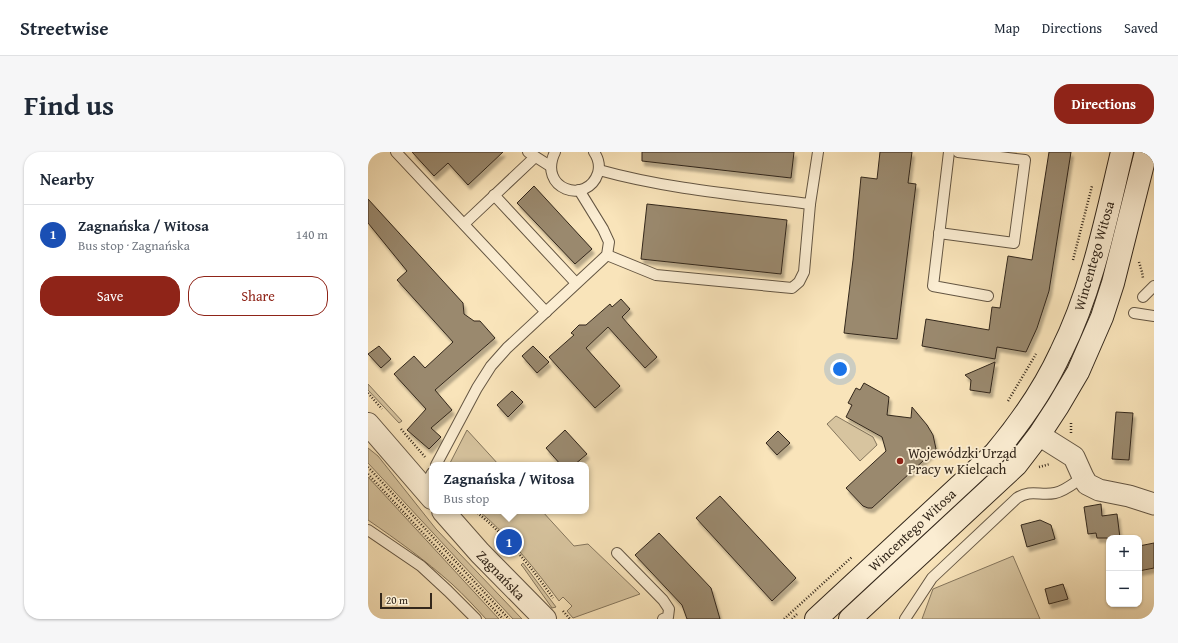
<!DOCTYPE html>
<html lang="en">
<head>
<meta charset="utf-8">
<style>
	body { margin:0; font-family:"Gentium Book Plus",serif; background:#f6f6f7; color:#1f2937 }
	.controls { position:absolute; right:12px; bottom:12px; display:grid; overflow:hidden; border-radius:8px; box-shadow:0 1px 3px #0004 }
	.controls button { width:36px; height:36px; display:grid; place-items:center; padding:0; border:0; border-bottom:1px solid #e0e1e3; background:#fff; color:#1f2937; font:20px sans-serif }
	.scale { position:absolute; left:12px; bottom:10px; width:52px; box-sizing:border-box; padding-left:4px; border:2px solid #33271b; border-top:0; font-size:11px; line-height:14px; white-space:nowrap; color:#33271b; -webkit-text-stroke:3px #fbedd2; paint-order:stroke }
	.you { position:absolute; left:472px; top:217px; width:14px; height:14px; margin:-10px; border:3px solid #fff; border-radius:50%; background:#1a73e8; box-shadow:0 0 0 6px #1a73e833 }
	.badge { display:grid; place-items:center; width:26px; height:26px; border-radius:50%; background:#8f2418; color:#fff; font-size:13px; font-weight:700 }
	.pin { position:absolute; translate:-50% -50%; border:2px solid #fff; box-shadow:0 1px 4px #0006 }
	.popup { position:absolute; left:61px; top:310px; width:160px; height:52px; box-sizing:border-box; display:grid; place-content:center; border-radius:8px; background:#fff; filter:drop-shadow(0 1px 3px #0005); font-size:13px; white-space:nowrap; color:#747a83 }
	.popup b { font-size:15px; color:#1f2937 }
	.popup::after { content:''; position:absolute; left:50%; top:100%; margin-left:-8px; border:8px solid transparent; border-top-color:#fff }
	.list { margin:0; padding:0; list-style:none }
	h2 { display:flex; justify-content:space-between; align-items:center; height:52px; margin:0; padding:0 16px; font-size:17px }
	h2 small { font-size:13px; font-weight:400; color:#747a83 }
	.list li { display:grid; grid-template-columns:26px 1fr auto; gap:12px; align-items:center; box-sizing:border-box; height:60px; padding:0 16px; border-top:1px solid #e0e1e3 }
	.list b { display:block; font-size:15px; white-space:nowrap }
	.list p { margin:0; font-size:13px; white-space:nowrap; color:#747a83 }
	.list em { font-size:13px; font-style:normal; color:#747a83 }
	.actions { display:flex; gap:8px; padding:12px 16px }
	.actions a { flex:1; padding:9px 0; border:1px solid #8f2418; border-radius:16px; text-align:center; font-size:14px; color:#8f2418 }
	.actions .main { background:#8f2418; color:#fff }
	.map { position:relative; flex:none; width:786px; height:467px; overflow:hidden; border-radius:16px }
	header { display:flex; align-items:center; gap:24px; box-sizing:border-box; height:56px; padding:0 20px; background:#fff; border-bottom:1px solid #e0e1e3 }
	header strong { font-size:19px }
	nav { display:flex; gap:22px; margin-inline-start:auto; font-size:14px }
	.intro { display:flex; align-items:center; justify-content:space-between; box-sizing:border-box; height:96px; padding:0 24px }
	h1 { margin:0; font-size:28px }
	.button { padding:10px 18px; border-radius:16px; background:#8f2418; color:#fff; font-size:14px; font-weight:700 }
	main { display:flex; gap:24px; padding:0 24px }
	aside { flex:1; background:#fff; border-radius:16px; box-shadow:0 1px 3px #0004 }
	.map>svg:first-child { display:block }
</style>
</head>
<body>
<header>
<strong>Streetwise</strong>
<nav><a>Map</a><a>Directions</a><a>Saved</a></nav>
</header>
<div class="intro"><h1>Find us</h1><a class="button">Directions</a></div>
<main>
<aside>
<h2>Nearby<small></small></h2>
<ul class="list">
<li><span class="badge" style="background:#1a4fb4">1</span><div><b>Zagnańska / Witosa</b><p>Bus stop · Zagnańska</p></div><em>140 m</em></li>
</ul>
<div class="actions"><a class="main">Save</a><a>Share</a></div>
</aside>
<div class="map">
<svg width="786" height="467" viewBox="0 0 786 467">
	<defs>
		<filter id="shadow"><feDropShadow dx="2.5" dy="4.5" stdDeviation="1" flood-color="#0004"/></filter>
	</defs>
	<rect width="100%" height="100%" fill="#f9e4ba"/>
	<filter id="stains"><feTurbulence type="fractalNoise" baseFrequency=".005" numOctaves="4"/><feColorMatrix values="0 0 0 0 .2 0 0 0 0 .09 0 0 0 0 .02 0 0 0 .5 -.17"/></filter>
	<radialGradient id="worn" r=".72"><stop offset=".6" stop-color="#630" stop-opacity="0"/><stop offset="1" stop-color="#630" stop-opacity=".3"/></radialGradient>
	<g fill="#d7c49f" stroke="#85765d">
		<polygon points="0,232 34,269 31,271 0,238"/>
		<polygon points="468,264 505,285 509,293 492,309 459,272"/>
		<polygon points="99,278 131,313 81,313"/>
		<polygon points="0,296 10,304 68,377 154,467 145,467 0,311"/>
		<path d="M0,325L131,467H118C107,455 96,443 84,432C57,408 29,388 0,368Z"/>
		<path d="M111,359H174L206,394L220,392L272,442L205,466L199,459L204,454L195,445L191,449C167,417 142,385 111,359Z"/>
		<polygon points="645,404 672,467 554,467 565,437"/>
		<polygon points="155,411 188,455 184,456 155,415 153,413"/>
	</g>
	<g fill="#9a896e" stroke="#33271b" filter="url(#shadow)">
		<polygon points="44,0 135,0 100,33 80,11 66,24"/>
		<polygon points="274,0 426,0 423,26 274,9"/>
		<polygon points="512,0 544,0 540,31 548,32 529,187 476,181 485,108 493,25 509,27"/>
		<polygon points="681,0 703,0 681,139 669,176 658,200 629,195 627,207 554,194 558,167 621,178 624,155 632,156 640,104 664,108"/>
		<polygon points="166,34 224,97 207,112 149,51"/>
		<polygon points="0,47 95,151 96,162 106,169 112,169 127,186 67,238 84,258 63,276 73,285 61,297 39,278 58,257 26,222 46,204 57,216 85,190 29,128 39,119 0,71"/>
		<polygon points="279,52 419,68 413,122 273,107"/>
		<polygon points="253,147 262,157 254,165 289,205 277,216 240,175 218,196 252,234 227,256 181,205 206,183 203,181 211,173 218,173 242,152 244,155"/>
		<polygon points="11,194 23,207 13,216 0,202"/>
		<polygon points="165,194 181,210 169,221 154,204"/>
		<polygon points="627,210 622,241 602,238 603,228 597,223"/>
		<polygon points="496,231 521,245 519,263 543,266 544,255 559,273 565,283 568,297 504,356 500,356 495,354 478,336 518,299 514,285 478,265 484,253 480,251 488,236 492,238"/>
		<polygon points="144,239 155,250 140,265 129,253"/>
		<polygon points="748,260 765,261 761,308 744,307"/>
		<polygon points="197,278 219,302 206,313 193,313 178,296"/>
		<polygon points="410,279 422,291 409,303 398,291"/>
		<polygon points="352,344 428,426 404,449 328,366"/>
		<polygon points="733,352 734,364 749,362 752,386 729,386 728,381 720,382 716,355"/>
		<polygon points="672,368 683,373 687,387 659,395 653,373"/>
		<polygon points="291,381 343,436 352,467 319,467 314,453 267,403"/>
		<polygon points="786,391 786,416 771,419 771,394"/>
		<polygon points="695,432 700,447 681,452 677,437"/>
	</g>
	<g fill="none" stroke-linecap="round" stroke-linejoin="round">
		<defs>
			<g id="service">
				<polyline points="28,0 178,160"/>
				<polyline points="160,0 182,14"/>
				<path d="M187,0C169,37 219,54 230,21C232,14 230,6 226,0"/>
				<polyline points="581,0 565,134 620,144"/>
				<path d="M231,18C299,37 371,43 442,52L450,0"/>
				<polyline points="126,43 208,131"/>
				<polyline points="96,72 167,5"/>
				<polyline points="571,81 646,91 657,8 590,0"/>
				<polyline points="239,103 288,123 424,136 431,130 436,120 442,52"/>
				<polyline points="775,145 786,134"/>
				<polyline points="766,161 786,164"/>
				<polyline points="68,313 109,236 123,214 139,196 239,103 241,90 235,77 211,38"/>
				<polyline points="56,336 64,321"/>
				<polyline points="0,378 53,414 80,439 108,467"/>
				<polyline points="249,401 295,448 301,457 300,465 295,467"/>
				<path d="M537,467L564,426L649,346C663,337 672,344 687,341C697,339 706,331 715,325"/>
			</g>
			<polyline id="minor" points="671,283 706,305 715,325 719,332 731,338 761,344 786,352"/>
			<g id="tertiary">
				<polyline points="0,272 64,346"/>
				<polyline points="75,359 112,401 177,467"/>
			</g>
			<g id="secondary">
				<path d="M448,467L627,301C653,270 676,237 693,200C724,138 738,67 754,0"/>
				<polyline points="482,467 648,313 671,283 690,254 710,220 734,165 745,131 778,0"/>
			</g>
		</defs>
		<use href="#service" stroke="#645643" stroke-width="12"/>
		<use href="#minor" stroke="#645643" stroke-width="23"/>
		<use href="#tertiary" stroke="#645643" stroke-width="24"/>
		<use href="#secondary" stroke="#33271b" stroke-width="24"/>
		<g stroke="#33271b" stroke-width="2.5" stroke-dasharray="1 2" stroke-linecap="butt">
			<polyline points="705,108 724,34"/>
			<polyline points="771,110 774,120 775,126"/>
			<polyline points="0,241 14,257"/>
			<polyline points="640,249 668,202"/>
			<polyline points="33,277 57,305"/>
			<polyline points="703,281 703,270"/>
			<polyline points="0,315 141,467"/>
			<polyline points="671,315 682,312"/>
			<polyline points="0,322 135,467"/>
			<path d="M107,359C136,381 164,416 185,446"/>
			<polyline points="195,459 202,467"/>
			<polyline points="416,467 484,405"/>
			<polyline points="424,467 429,462"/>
		</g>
		<use href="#service" stroke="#fbedd2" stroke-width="10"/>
		<use href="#minor" stroke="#fbedd2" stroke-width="21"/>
		<use href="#tertiary" stroke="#fbedd2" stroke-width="22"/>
		<use href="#secondary" stroke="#fbedd2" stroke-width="22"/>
	</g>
	<circle fill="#8f2418" stroke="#fbedd2" stroke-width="1.5" cx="532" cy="309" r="4"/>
	<g text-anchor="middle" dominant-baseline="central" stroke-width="3.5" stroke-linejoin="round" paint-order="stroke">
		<g font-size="14" fill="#33271b" stroke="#fbedd2">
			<text transform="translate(726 104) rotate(-74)">Wincentego Witosa</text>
			<text transform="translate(544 378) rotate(-43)">Wincentego Witosa</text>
			<text transform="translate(133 423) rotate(46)">Zagnańska</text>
		</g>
		<g font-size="14" fill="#33271b" stroke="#fbedd2" text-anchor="start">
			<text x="540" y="301">Wojewódzki Urząd<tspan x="540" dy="16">Pracy w Kielcach</tspan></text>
		</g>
	</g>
	<rect width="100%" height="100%" filter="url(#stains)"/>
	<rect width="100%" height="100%" fill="url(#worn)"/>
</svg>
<div class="controls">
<button>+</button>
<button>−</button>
</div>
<div class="scale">20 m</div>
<div class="you"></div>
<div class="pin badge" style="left:141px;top:390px;background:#1a4fb4">1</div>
<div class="popup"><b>Zagnańska / Witosa</b>Bus stop</div>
</div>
</main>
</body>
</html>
